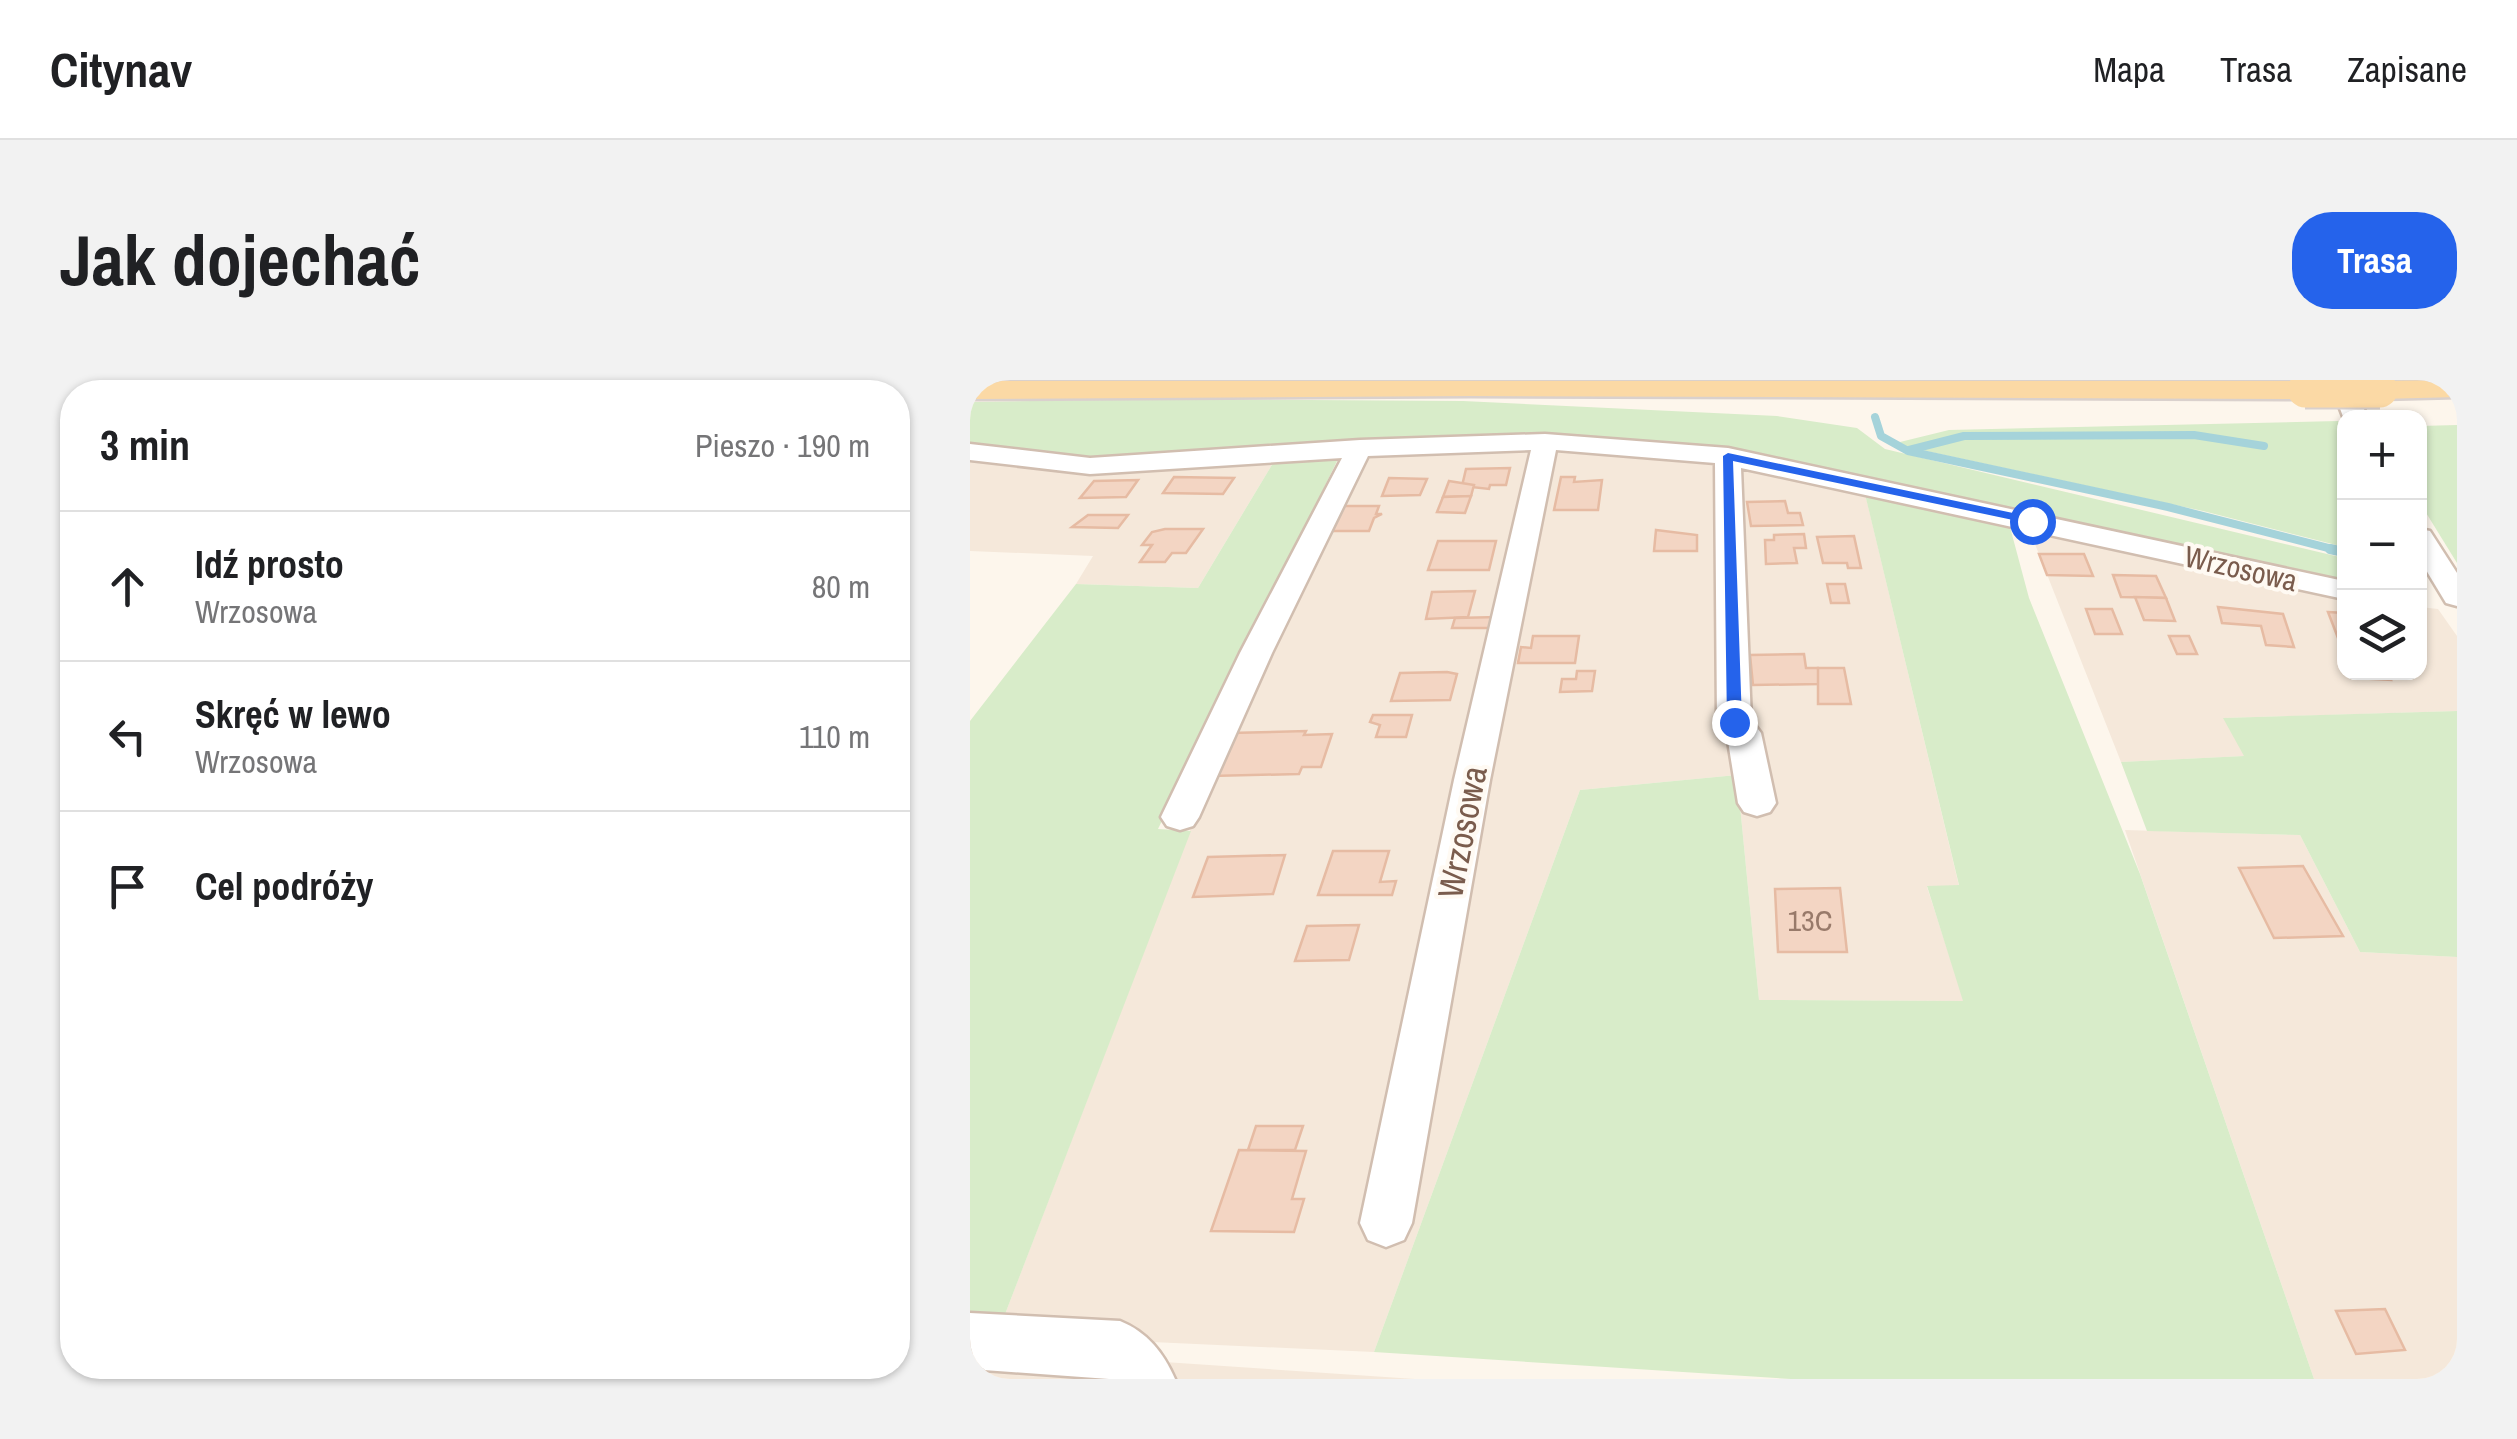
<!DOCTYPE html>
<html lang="pl">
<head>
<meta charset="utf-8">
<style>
	body { margin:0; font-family:"Archivo Narrow",sans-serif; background:#f2f2f2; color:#202124 }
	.controls { position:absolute; right:30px; top:30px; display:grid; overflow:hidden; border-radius:20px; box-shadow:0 2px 8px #0004 }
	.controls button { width:90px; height:90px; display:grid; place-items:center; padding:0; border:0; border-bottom:2px solid #e0e0e0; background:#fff; color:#202124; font:50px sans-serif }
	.stop { position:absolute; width:30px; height:30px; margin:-22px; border:8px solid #2563eb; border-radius:50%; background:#fff }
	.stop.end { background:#2563eb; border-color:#fff; box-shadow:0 2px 10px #0008 }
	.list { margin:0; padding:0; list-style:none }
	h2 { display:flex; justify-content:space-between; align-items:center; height:130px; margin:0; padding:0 40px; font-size:42px }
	h2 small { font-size:32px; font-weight:400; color:#757577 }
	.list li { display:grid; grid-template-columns:65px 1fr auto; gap:30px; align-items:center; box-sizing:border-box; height:150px; padding:0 40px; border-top:2px solid #e0e0e0 }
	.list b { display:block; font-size:38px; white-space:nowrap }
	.list p { margin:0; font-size:32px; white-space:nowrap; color:#757577 }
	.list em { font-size:32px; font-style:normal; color:#757577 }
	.icon { flex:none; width:55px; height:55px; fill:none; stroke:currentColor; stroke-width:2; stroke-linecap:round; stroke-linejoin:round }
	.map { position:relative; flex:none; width:1487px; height:999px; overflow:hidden; border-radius:40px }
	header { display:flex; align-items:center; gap:60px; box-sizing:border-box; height:140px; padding:0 50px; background:#fff; border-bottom:2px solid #e0e0e0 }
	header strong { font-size:48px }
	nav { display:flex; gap:55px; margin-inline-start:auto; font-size:35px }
	.intro { display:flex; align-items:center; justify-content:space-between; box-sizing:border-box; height:240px; padding:0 60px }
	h1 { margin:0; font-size:70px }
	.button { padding:25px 45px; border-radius:40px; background:#2563eb; color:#fff; font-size:35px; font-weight:700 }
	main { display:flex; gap:60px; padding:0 60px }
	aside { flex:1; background:#fff; border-radius:40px; box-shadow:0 2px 8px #0004 }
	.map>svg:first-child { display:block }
</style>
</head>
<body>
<header>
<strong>Citynav</strong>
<nav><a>Mapa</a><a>Trasa</a><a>Zapisane</a></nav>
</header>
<div class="intro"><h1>Jak dojechać</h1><a class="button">Trasa</a></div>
<main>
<aside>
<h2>3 min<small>Pieszo · 190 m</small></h2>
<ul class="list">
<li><svg class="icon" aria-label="ahead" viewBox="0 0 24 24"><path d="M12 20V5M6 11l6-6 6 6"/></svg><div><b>Idź prosto</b><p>Wrzosowa</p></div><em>80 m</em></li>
<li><svg class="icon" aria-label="left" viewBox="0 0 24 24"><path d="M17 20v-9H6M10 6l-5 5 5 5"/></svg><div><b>Skręć w lewo</b><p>Wrzosowa</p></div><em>110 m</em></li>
<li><svg class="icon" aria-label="arrive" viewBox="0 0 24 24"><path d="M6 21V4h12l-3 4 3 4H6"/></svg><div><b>Cel podróży</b></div></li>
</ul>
</aside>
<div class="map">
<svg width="1487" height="999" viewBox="0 0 1487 999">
	<rect width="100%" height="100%" fill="#fdf6ec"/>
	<g fill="#f5e8da">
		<polygon points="575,61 758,76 893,105 989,506 957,507 994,621 789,620 767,395 610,410 404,972 27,955 241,396 390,67"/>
		<polygon points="0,77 105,93 303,83 228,208 106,204 123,176 0,171"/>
		<polygon points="1077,151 1374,221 1374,292 1450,292 1450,227 1468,229 1487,256 1487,331 1254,338 1275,376 1151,382 1063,159"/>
		<polygon points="1155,450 1330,455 1390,572 1487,577 1487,999 1344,999"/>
		<polygon points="0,969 445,999 0,999"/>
	</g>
	<g fill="#d8ecc9">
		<polygon points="182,19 493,21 807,36 887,48 915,69 1374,178 1374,204 733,69 569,56 121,82 0,65 0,22"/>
		<polygon points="1368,41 1374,53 1374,167 1233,131 933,66 930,62 979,50"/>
		<polygon points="1487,45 1487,183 1450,123 1450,46"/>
		<polygon points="369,77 188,449 221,451 27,955 0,953 0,341 106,204 228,208 303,83"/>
		<polygon points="894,110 1040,147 1059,218 1170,494 1344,999 821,999 404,972 610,410 767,395 789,620 993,621 957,506 989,505"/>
		<polygon points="1487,331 1487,577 1390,572 1330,455 1177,451 1151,382 1274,376 1253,338"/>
	</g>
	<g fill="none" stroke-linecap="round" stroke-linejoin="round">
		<g stroke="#a5d3da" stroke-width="8">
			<polyline points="905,37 911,56 938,71 1198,127 1370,171"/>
			<polyline points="939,70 994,56 1224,55 1294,66"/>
		</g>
		<polyline stroke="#a5d3da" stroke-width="10" points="1360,169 1374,172"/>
	</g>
	<g fill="#f3d5c3" stroke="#e6bba3" stroke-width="2.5">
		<polygon points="540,88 536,105 520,105 519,109 492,106 496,89"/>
		<polygon points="204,97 264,98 253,114 193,113"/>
		<polygon points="591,97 605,97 604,102 632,100 628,130 584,130"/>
		<polygon points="419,98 457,99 450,115 412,116"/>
		<polygon points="168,100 156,117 110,118 124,101"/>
		<polygon points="479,101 504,105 501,116 473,117"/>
		<polygon points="501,116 495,133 467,132 473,117"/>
		<polygon points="815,121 818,133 830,133 833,145 781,146 777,122"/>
		<polygon points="372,126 409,126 406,134 412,134 404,138 399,151 360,151"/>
		<polygon points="118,135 158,135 148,148 102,147"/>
		<polygon points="195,149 233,149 216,173 202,173 195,182 170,182 182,165 172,165 182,152"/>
		<polygon points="686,150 727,155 727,171 684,171"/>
		<polygon points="834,154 836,168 824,168 827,183 796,184 795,160 804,160 804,155"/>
		<polygon points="884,156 891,188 878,188 877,183 853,183 847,157"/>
		<polygon points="468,161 526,161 519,190 458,190"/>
		<polygon points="1069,174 1114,174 1123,196 1077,195"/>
		<polygon points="1143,195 1186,196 1196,218 1151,217"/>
		<polygon points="857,204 875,204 879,223 861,223"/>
		<polygon points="505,211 498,237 456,239 462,212"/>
		<polygon points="1165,217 1196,218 1205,241 1174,240"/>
		<polygon points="1248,227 1313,234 1324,267 1296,265 1291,246 1252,243"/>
		<polygon points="1116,229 1142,229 1152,254 1125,254"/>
		<polygon points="1358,232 1374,233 1374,258 1368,258"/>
		<polygon points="528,237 526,248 482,248 485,238"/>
		<polygon points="563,256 609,256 605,283 548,283 551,267 561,268"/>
		<polygon points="1199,256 1219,256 1227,274 1207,274"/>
		<polygon points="834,274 836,288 848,288 850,304 783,305 780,275"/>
		<polygon points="848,288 874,288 881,324 848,324"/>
		<polygon points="607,291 625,291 622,311 590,312 592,299 606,299"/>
		<polygon points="477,292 487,294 480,320 421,321 430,293"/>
		<polygon points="1383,292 1443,292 1445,296 1419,294 1421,300 1385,298"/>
		<polygon points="403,335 442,335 436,357 406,357 410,345 400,342"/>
		<polygon points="336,351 334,355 362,354 351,387 332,387 329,394 241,396 260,353"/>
		<polygon points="363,471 419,471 410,502 426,501 422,515 348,515"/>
		<polygon points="315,475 303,514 223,517 238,477"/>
		<polygon points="1333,486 1373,556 1304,558 1269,488"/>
		<polygon points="870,508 877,572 808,572 805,509"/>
		<polygon points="389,545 379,580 325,581 337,546"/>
		<polygon points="286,746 333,746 325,770 278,770"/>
		<polygon points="269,770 336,771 322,819 334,819 324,852 241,851"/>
		<polygon points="1415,929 1435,970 1386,974 1366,931"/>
	</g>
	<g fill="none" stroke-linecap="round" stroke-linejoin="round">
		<defs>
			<g id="minor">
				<polygon points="1359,0 1381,0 1398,38 1374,39"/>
				<polygon points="575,54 758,68 1374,201 1374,219 771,88 781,340 791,353 806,423 800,432 787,436 774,432 768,423 757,355 747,342 745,83 586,70 520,400 442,843 434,860 416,867 398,860 390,843 484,400 561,70 398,76 302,273 229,437 223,446 210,450 197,446 191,437 270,273 372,78 120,94 0,80 0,64 120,78 390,60"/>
				<polygon points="1450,149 1460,151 1487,193 1487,226 1476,223 1450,180"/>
				<path d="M0,933L150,941C177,952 193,972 205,999H139L0,989Z"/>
			</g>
			<g id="primary">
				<polygon points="1487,0 1487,17 1410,19 1399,17 1394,10 1399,3 1410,1"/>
				<polygon points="0,1 1335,1 1346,3 1351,10 1346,17 1335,19 501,16 0,19"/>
			</g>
		</defs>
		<use href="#minor" stroke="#d1beb0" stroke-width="5"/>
		<use href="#primary" stroke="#dad1cd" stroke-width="5"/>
		<use href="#minor" fill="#fff" fill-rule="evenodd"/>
		<use href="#primary" fill="#fbd9a5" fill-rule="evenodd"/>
		<defs>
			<polyline id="primary-bridge" points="1335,10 1410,10"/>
		</defs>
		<use href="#primary-bridge" stroke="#dad1cd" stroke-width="39" stroke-linecap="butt"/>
		<use href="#primary-bridge" stroke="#fbd9a5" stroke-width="35"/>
	</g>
	<polygon fill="#2563eb" points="758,73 1062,137 1067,141 1062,144 763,81 772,342 764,347 757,342 753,76"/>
	<g text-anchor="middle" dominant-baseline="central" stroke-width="8" stroke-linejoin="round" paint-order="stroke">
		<g font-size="30" fill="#7a5c4d" stroke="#fffaf3">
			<text transform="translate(1271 188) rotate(13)">Wrzosowa</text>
		</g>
		<g font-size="30" fill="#987a6a">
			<text x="840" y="540">13C</text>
		</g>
		<g font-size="35" fill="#7a5c4d" stroke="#fffaf3">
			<text transform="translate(492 452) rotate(-79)">Wrzosowa</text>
		</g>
	</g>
</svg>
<div class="controls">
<button>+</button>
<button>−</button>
<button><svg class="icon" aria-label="layers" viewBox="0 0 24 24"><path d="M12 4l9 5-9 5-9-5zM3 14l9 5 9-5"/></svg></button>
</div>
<div class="stop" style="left:1062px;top:141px"></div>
<div class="stop end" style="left:764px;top:342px"></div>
</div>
</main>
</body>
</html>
